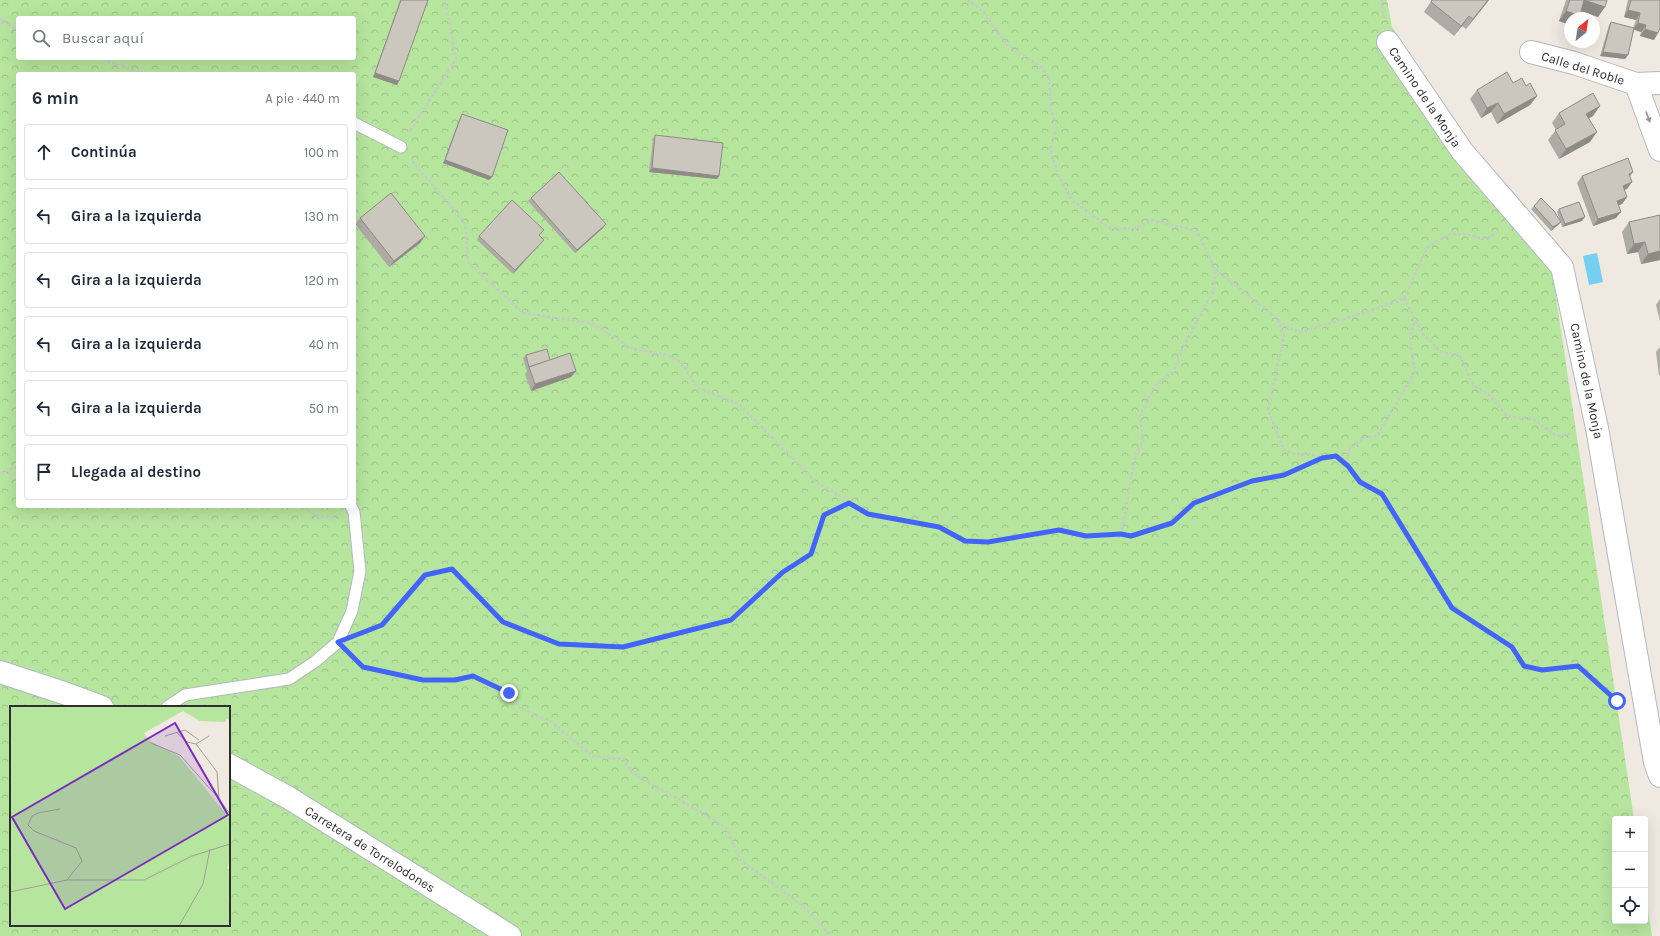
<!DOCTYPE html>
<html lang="es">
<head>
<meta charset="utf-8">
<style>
	body { margin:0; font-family:Karla,sans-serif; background:#f6f6f7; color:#1f2937 }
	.controls { position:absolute; right:12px; bottom:12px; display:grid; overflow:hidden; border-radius:4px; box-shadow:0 4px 16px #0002 }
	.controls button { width:36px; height:36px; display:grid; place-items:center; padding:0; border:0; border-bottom:1px solid #e0e1e3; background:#fff; color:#1f2937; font:20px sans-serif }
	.compass { position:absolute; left:1564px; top:12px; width:36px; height:36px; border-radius:50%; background:#fff; box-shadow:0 4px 16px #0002; rotate:30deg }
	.stop { position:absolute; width:12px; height:12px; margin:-9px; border:3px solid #4264fb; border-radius:50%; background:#fff }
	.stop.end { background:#4264fb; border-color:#fff; box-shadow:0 1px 4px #0008 }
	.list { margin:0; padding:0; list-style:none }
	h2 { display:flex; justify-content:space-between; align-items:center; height:52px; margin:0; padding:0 16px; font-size:17px }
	h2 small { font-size:13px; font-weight:400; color:#747a83 }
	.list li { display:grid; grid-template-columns:26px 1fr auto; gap:12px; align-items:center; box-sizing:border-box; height:56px; margin:0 8px 8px; padding:0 8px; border:1px solid #e0e1e3; border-radius:4px }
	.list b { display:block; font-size:15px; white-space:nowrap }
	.list em { font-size:13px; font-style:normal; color:#747a83 }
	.icon { flex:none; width:22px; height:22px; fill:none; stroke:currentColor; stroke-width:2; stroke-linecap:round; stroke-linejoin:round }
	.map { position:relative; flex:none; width:1660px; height:936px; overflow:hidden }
	.search { position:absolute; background:#fff; box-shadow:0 4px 16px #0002; left:16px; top:16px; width:340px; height:44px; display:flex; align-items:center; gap:10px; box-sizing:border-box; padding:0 14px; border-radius:4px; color:#747a83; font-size:15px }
	.panel { position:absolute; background:#fff; box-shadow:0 4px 16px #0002; left:16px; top:72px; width:340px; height:436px; border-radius:4px }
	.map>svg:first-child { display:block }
</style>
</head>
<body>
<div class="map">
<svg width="1660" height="936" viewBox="0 0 1660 936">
	<defs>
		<pattern id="forest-crowns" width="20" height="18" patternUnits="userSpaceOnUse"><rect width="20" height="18" fill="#b6e59e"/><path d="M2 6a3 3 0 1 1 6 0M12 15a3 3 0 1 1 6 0" fill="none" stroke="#9dc588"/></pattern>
	</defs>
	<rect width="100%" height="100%" fill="#efe9e1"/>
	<path fill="url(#forest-crowns)" fill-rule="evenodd" d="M0,0H1387L1392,27L1552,270L1634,819H1615V921H1645V890L1652,936H0ZM18,18H354V58H18ZM18,74H354V506H18ZM11,707H229V925H11Z"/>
	<polygon fill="#75cff0" points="1597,253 1603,282 1589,285 1583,256"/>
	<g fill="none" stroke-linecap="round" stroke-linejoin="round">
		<defs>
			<g id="service">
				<polyline points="354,123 401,147"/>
				<polyline points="167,707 185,695 289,679 316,661 338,642 352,611 360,571 354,512 351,506"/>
			</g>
			<g id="minor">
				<polyline points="1388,42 1462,151 1562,267 1597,428 1655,762 1660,776"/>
				<polyline points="1531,52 1574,63 1636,84 1660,83"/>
				<polyline points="1636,84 1660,150"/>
			</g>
			<g id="secondary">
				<polyline points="0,672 64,693 102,707"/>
				<polyline points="229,765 289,798 510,936"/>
			</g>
		</defs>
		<use href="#service" stroke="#b4b7c1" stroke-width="13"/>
		<use href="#minor" stroke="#b4b7c1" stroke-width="24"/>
		<use href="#secondary" stroke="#b4b7c1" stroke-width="24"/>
		<g stroke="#c9c9c9" stroke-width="2.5" stroke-dasharray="3 2" stroke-linecap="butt">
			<polyline points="967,0 983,11 1006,44 1042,68 1049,77 1051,109 1057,128 1050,148 1058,175 1072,200 1111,229 1136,228 1152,220 1197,231 1215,269 1289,328 1301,332 1367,312 1404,298 1427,248 1449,234 1462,234 1487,239 1499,230"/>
			<polyline points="1382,0 1384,18"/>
			<polyline points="0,19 18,31"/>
			<polyline points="98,58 145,74"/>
			<polyline points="410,131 456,59 445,0"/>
			<polyline points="412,161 465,223 468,262 523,313 591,323 633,349 667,355 682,363 698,388 739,404 815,481 868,514 939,527 965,541 988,542 1059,530 1086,536 1121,534 1131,536 1172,523 1194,503 1252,481 1284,475 1322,458 1336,456 1348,466 1360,482 1382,494 1452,608 1512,647 1524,666 1542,670 1578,666 1617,701 1619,704"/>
			<polyline points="1404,298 1422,333 1441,352 1460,356 1473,385 1489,395 1507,416 1535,420 1556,436 1573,433"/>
			<polyline points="1278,320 1284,336 1268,410 1284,450 1294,454 1310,454 1322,458"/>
			<polyline points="1348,465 1348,450 1365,437 1377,436 1415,372 1410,338 1415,320"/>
			<polyline points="0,473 18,467"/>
			<polyline points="305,506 315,516 337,518"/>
			<polyline points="1121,534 1135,457 1143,440 1140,416 1155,386 1174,371 1183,347 1214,290 1215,269"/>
			<polyline points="364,632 382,625 425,575 452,569 503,622 559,644 623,647 731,620 783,572 811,554 824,515 849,503"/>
			<polyline points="351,655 363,667 423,680 455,680 473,676 509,693 521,709 550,721 593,756 623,759 633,773 726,827 740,860 802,905 831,936"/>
		</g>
		<use href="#service" stroke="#fff" stroke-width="11"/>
		<use href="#minor" stroke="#fff" stroke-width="22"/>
		<use href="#secondary" stroke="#fff" stroke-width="22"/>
	</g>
	<g fill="#afaba4">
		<polygon points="400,0 428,0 397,85 373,77"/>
		<polygon points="1432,0 1489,0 1466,29 1462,26 1454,36 1424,12"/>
		<polygon points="1566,0 1607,0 1598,17 1581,11 1580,16 1578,18 1570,18 1570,25 1559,21"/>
		<polygon points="1628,0 1660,0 1654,40 1640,36 1641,32 1634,30 1628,55 1625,59 1600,56 1609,25 1611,22 1633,28 1636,20 1624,17"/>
		<polygon points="1513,83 1526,86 1537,96 1530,105 1497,124 1491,112 1481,118 1470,99 1477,90"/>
		<polygon points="1559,113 1593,116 1589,118 1590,142 1559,159 1548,140 1556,130 1552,123"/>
		<polygon points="462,114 489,180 443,163 460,117"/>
		<polygon points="655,135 719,176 717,179 649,172 653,139"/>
		<polygon points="1582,176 1630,177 1627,189 1624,190 1627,197 1622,204 1619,205 1616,218 1593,226 1577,183"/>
		<polygon points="531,198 603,228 575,253 528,201"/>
		<polygon points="1534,206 1560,221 1557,212 1559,209 1582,221 1562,227 1561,222 1558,225 1551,231 1531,209"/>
		<polygon points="1660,215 1660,260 1641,264 1638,252 1627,254 1622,232 1629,222"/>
		<polygon points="360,218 420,243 389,267 355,224"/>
		<polygon points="542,233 539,235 541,243 513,274 477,240 479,236"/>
		<polygon points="1660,299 1660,321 1656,305"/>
		<polygon points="1660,347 1660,375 1659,375 1656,352"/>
		<polygon points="526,355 550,360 576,371 571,377 531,391 525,374 527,371 523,358"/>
	</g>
	<g fill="#8e8b86">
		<polygon points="1488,0 1489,0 1466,29 1473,19"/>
		<polygon points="1584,0 1605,7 1598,17 1577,10"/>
		<polygon points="1628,10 1640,13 1636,20 1624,17"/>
		<polygon points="1566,11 1580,16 1578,18 1570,18 1570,25 1559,21"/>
		<polygon points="1469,16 1462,26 1454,36 1461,26"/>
		<polygon points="1638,23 1646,25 1641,32 1633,29"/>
		<polygon points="1645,29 1658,33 1654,40 1640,36"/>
		<polygon points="1603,52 1628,55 1625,59 1600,56"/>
		<polygon points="375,73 399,81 397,85 373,77"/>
		<polygon points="1537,96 1530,105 1497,124 1504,114"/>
		<polygon points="1498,103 1491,112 1481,118 1487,108"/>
		<polygon points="1600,106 1593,116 1579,124 1586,114"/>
		<polygon points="1597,132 1590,142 1559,159 1566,149"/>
		<polygon points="445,160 492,177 489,180 443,163"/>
		<polygon points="652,168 719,176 717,179 649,172"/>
		<polygon points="1633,172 1628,179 1629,174"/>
		<polygon points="1632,182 1627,189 1618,192 1623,186"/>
		<polygon points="1627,197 1622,204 1612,208 1617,201"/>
		<polygon points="1621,212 1616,218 1593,226 1598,219"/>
		<polygon points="1585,217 1582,221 1562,227 1565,224"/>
		<polygon points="1561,222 1558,225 1551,231 1553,227"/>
		<polygon points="606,224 603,228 575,253 577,250"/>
		<polygon points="425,236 420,243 389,267 394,261"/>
		<polygon points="544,240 541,243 513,274 515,270"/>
		<polygon points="1645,242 1638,252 1627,254 1634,244"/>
		<polygon points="1660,251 1660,260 1641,264 1648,254"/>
		<polygon points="576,371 571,377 531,391 535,384"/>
	</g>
	<g fill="#cbc7bf" stroke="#8e8b86">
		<polygon points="401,0 428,0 399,81 375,73"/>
		<polygon points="1432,0 1488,0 1473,19 1469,16 1461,26 1431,2"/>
		<polygon points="1570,0 1607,0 1605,7 1584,0 1580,16 1566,11"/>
		<polygon points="1631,0 1660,0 1660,28 1658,33 1645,29 1646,25 1638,23 1640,13 1628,10"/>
		<polygon points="1611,22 1634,28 1628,55 1603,52"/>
		<polygon points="1507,72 1513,83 1522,78 1526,86 1530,83 1537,96 1504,114 1498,103 1487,108 1477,90"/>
		<polygon points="1593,93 1600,106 1586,114 1597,132 1566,149 1555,130 1565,124 1559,113"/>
		<polygon points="462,114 508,130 492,177 445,160"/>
		<polygon points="655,135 723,143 719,176 652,168"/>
		<polygon points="1628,158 1633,172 1629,174 1632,182 1623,186 1627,197 1617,201 1621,212 1598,219 1582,176"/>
		<polygon points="559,172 606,224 577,250 531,198"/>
		<polygon points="391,193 425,236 394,261 360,218"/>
		<polygon points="1541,198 1554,211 1561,222 1553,227 1534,206"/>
		<polygon points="512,200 544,230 539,235 544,240 515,270 479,236"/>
		<polygon points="1579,202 1585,217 1565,224 1559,209"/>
		<polygon points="1660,215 1660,251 1648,254 1645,242 1634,244 1629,222"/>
		<polygon points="547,349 550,360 529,367 526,355"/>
		<polygon points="570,353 576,371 535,384 529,367"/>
	</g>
	<defs><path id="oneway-solid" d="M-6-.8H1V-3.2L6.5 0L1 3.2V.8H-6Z"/></defs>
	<use fill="#969696" href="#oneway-solid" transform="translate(1648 117) rotate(70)"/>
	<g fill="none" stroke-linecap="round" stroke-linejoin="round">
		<polyline stroke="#4264fb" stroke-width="5" points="509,693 473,676 455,680 423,680 363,667 338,642 382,625 425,575 452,569 503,622 559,644 623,647 731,620 783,572 811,554 824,515 849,503 868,514 939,527 965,541 988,542 1059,530 1086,536 1121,534 1131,536 1172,523 1194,503 1252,481 1284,475 1322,458 1336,456 1348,466 1360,482 1382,494 1452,608 1512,647 1524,666 1542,670 1578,666 1617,701"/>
	</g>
	<g text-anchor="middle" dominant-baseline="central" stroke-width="4" stroke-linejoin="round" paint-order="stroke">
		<g font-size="13" fill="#2e2e2e" stroke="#fff">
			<text transform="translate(1583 68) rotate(17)">Calle del Roble</text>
			<text transform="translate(1425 97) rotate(56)">Camino de la Monja</text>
			<text transform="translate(1587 381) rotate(78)">Camino de la Monja</text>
			<text transform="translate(370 849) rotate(32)">Carretera de Torrelodones</text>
		</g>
	</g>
	<g transform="translate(10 706)">
		<rect width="220" height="220" fill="#efe9e1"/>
		<path d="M0,0H220V14L216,13V16L190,15L173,5L134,27L140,35L169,50L220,113V156L217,163H220V220H0Z" fill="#b6e59e"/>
		<path fill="none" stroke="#75cff0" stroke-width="2" d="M47,220H74"/>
		<path fill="none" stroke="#a29e99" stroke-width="1" d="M167,27L177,36L186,38M155,30L175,24L189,34M199,30L186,38L207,66L209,93L220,108M141,37L170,49L209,93M50,103L28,107L22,110L18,119L24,125L66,142L72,155L57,174M0,186L57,174H134L182,150L220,138M169,220L193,178L200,143"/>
		<path fill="#7b2cbf" fill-opacity="0.15" stroke="#7b2cbf" stroke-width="2" d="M165,17L218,109L55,203L2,111Z"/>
		<rect width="220" height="220" fill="none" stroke="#2e2e2e" stroke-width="2"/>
	</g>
</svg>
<div class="controls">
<button>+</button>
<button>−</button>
<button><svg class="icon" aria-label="locate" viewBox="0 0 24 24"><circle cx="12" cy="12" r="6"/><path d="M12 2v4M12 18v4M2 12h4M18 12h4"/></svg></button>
</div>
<svg class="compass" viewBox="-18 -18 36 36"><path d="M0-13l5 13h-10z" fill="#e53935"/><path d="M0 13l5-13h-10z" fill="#747a83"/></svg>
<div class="stop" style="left:1617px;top:701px"></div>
<div class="stop end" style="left:509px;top:693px"></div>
<div class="search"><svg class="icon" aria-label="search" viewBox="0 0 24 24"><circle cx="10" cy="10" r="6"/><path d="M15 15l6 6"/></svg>Buscar aquí</div>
<section class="panel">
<h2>6 min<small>A pie · 440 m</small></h2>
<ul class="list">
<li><svg class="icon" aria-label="ahead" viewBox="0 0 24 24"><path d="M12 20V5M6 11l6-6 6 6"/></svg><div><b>Continúa</b></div><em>100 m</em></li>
<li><svg class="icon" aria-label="left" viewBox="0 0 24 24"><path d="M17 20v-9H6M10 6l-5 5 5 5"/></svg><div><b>Gira a la izquierda</b></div><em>130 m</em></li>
<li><svg class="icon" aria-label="left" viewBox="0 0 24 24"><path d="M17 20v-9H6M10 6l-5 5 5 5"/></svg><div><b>Gira a la izquierda</b></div><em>120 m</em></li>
<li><svg class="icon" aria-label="left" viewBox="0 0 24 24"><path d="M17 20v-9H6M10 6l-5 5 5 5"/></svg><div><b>Gira a la izquierda</b></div><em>40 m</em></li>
<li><svg class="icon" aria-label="left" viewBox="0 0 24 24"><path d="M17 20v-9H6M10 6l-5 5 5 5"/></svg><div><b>Gira a la izquierda</b></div><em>50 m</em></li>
<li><svg class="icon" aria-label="arrive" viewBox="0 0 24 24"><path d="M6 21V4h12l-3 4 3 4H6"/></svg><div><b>Llegada al destino</b></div></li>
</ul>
</section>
</div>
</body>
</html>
